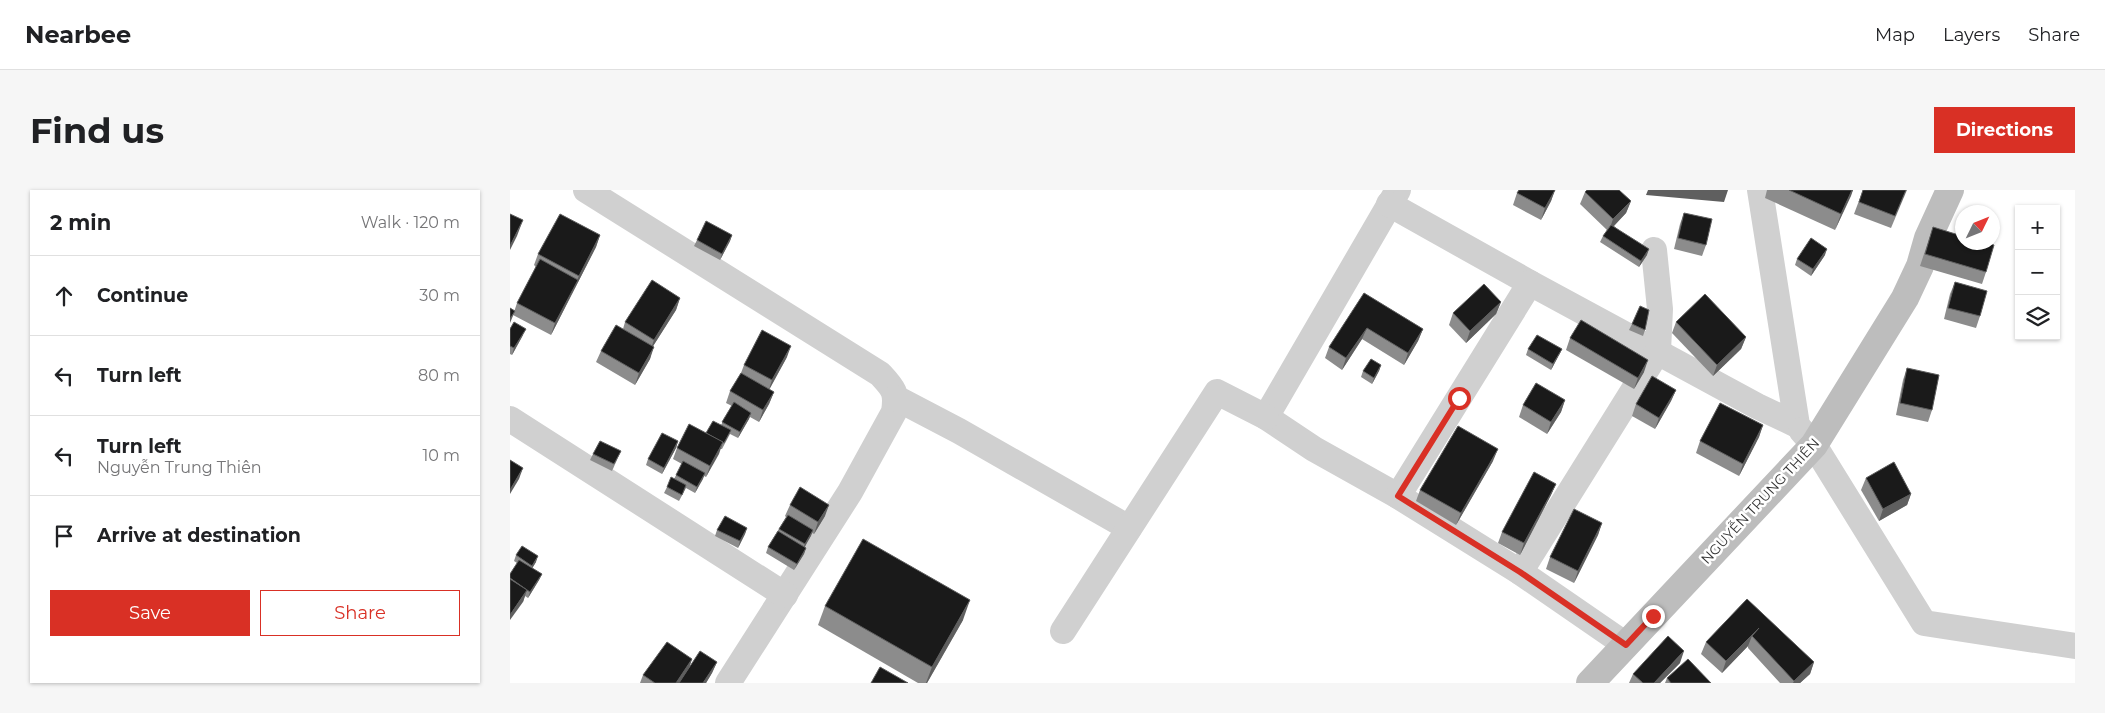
<!DOCTYPE html>
<html lang="en">
<head>
<meta charset="utf-8">
<style>
	body { margin:0; font-family:Montserrat,sans-serif; background:#f6f6f6; color:#202124 }
	.controls { position:absolute; right:15px; top:15px; display:grid; overflow:hidden; border-radius:0px; box-shadow:0 1px 4px #0004 }
	.controls button { width:45px; height:45px; display:grid; place-items:center; padding:0; border:0; border-bottom:1px solid #e0e0e0; background:#fff; color:#202124; font:25px sans-serif }
	.compass { position:absolute; left:1445px; top:15px; width:45px; height:45px; border-radius:50%; background:#fff; box-shadow:0 1px 4px #0004; rotate:47deg }
	.stop { position:absolute; width:15px; height:15px; margin:-11px; border:4px solid #d93025; border-radius:50%; background:#fff }
	.stop.end { background:#d93025; border-color:#fff; box-shadow:0 1px 5px #0008 }
	.list { margin:0; padding:0; list-style:none }
	h2 { display:flex; justify-content:space-between; align-items:center; height:65px; margin:0; padding:0 20px; font-size:21px }
	h2 small { font-size:16px; font-weight:400; color:#757577 }
	.list li { display:grid; grid-template-columns:32px 1fr auto; gap:15px; align-items:center; box-sizing:border-box; height:80px; padding:0 20px; border-top:1px solid #e0e0e0 }
	.list b { display:block; font-size:19px; white-space:nowrap }
	.list p { margin:0; font-size:16px; white-space:nowrap; color:#757577 }
	.list em { font-size:16px; font-style:normal; color:#757577 }
	.actions { display:flex; gap:10px; padding:15px 20px }
	.actions a { flex:1; padding:11px 0; border:1px solid #d93025; border-radius:0px; text-align:center; font-size:18px; color:#d93025 }
	.actions .main { background:#d93025; color:#fff }
	.icon { flex:none; width:28px; height:28px; fill:none; stroke:currentColor; stroke-width:2; stroke-linecap:round; stroke-linejoin:round }
	.map { position:relative; flex:none; width:1565px; height:493px; overflow:hidden; border-radius:0px }
	header { display:flex; align-items:center; gap:30px; box-sizing:border-box; height:70px; padding:0 25px; background:#fff; border-bottom:1px solid #e0e0e0 }
	header strong { font-size:24px }
	nav { display:flex; gap:28px; margin-inline-start:auto; font-size:18px }
	.intro { display:flex; align-items:center; justify-content:space-between; box-sizing:border-box; height:120px; padding:0 30px }
	h1 { margin:0; font-size:35px }
	.button { padding:12px 22px; border-radius:0px; background:#d93025; color:#fff; font-size:18px; font-weight:700 }
	main { display:flex; gap:30px; padding:0 30px }
	aside { flex:1; background:#fff; border-radius:0px; box-shadow:0 1px 4px #0004 }
	.map>svg:first-child { display:block }
</style>
</head>
<body>
<header>
<strong>Nearbee</strong>
<nav><a>Map</a><a>Layers</a><a>Share</a></nav>
</header>
<div class="intro"><h1>Find us</h1><a class="button">Directions</a></div>
<main>
<aside>
<h2>2 min<small>Walk · 120 m</small></h2>
<ul class="list">
<li><svg class="icon" aria-label="ahead" viewBox="0 0 24 24"><path d="M12 20V5M6 11l6-6 6 6"/></svg><div><b>Continue</b></div><em>30 m</em></li>
<li><svg class="icon" aria-label="left" viewBox="0 0 24 24"><path d="M17 20v-9H6M10 6l-5 5 5 5"/></svg><div><b>Turn left</b></div><em>80 m</em></li>
<li><svg class="icon" aria-label="left" viewBox="0 0 24 24"><path d="M17 20v-9H6M10 6l-5 5 5 5"/></svg><div><b>Turn left</b><p>Nguyễn Trung Thiên</p></div><em>10 m</em></li>
<li><svg class="icon" aria-label="arrive" viewBox="0 0 24 24"><path d="M6 21V4h12l-3 4 3 4H6"/></svg><div><b>Arrive at destination</b></div></li>
</ul>
<div class="actions"><a class="main">Save</a><a>Share</a></div>
</aside>
<div class="map">
<svg width="1565" height="493" viewBox="0 0 1565 493">
	<rect width="100%" height="100%" fill="#fff"/>
	<g fill="none" stroke-linecap="round" stroke-linejoin="round">
		<g stroke="#d0d0d0" stroke-width="26">
			<path d="M76,0L370,184C384,199 387,202 384,222L340,302L218,493"/>
			<polyline points="888,0 756,227 804,259 888,306 1010,382 1116,455"/>
			<polyline points="879,14 1020,93 1247,216 1287,235 1250,0"/>
			<polyline points="386,208 449,241 619,338"/>
			<polyline points="0,229 275,405"/>
			<polyline points="1291,240 1304,255 1414,433 1565,456"/>
			<polyline points="888,306 1020,93"/>
			<polyline points="1010,382 1148,161 1150,119 1144,60"/>
			<polyline points="553,441 707,202 756,227"/>
		</g>
		<polyline stroke="#bdbdbd" stroke-width="28" points="1080,493 1304,255 1395,108 1410,76 1418,48 1440,0"/>
	</g>
	<g fill="#8c8c8c">
		<polygon points="1045,0 1041,11 1031,30 1003,15 1007,3"/>
		<polygon points="1257,0 1343,0 1325,40 1255,8"/>
		<polygon points="1353,0 1397,0 1381,38 1344,24"/>
		<polygon points="1075,2 1121,11 1116,23 1104,36 1137,65 1129,77 1090,52 1093,46 1097,40 1070,14"/>
		<polygon points="1174,23 1196,55 1192,66 1164,59 1170,34"/>
		<polygon points="1423,37 1476,82 1472,94 1410,76"/>
		<polygon points="90,45 86,57 41,145 3,125 7,113 26,77 24,75 28,64"/>
		<polygon points="222,45 220,51 210,70 184,56 187,50"/>
		<polygon points="1315,65 1301,86 1285,75 1287,69"/>
		<polygon points="1445,92 1470,126 1466,138 1434,129 1440,104"/>
		<polygon points="854,103 913,139 908,151 894,175 852,149 832,180 815,168 819,157"/>
		<polygon points="170,108 166,120 143,156 140,169 125,195 86,172 91,161 113,139 115,132"/>
		<polygon points="991,112 986,124 956,153 939,135 943,123"/>
		<polygon points="1166,132 1236,147 1231,159 1203,186 1162,143"/>
		<polygon points="1122,134 1135,140 1133,146 1119,140"/>
		<polygon points="0,139 13,145 2,165 0,164"/>
		<polygon points="1060,148 1134,182 1124,199 1056,160"/>
		<polygon points="1018,159 1052,159 1049,165 1041,180 1016,165"/>
		<polygon points="277,167 259,199 264,202 259,214 249,232 240,227 228,248 220,244 212,259 210,259 196,287 194,286 185,303 176,298 169,311 154,303 157,297 164,289 172,274 163,269 167,258 196,243 211,235 222,216 216,213 220,201 231,183 234,175"/>
		<polygon points="871,175 869,181 862,194 851,187 853,181"/>
		<polygon points="1397,178 1422,220 1418,232 1386,225 1393,190"/>
		<polygon points="1166,200 1161,211 1145,239 1122,226 1126,214"/>
		<polygon points="1055,210 1051,222 1037,244 1009,227 1013,215"/>
		<polygon points="1253,235 1249,247 1229,286 1186,263 1190,251"/>
		<polygon points="168,251 166,258 152,284 136,275 138,269"/>
		<polygon points="111,261 102,281 80,270 83,264"/>
		<polygon points="983,271 946,335 906,311 910,300"/>
		<polygon points="1356,288 1401,304 1397,315 1369,331 1351,300"/>
		<polygon points="1046,294 1041,305 1010,365 988,353 992,342"/>
		<polygon points="280,315 315,326 304,344 302,343 295,357 296,358 294,364 284,380 256,363 258,357 276,327 275,326"/>
		<polygon points="1092,333 1088,345 1064,393 1036,379 1040,367"/>
		<polygon points="237,338 235,344 228,358 205,346 207,340"/>
		<polygon points="6,365 26,372 22,378 32,384 29,390 18,408 15,406 13,412 7,373 4,371"/>
		<polygon points="1237,409 1304,472 1300,484 1290,493 1270,493 1238,458 1238,456 1212,483 1191,464 1196,452"/>
		<polygon points="315,416 453,430 417,493 408,493 308,435"/>
		<polygon points="182,469 179,478 207,472 202,483 196,493 130,493 133,485"/>
		<polygon points="1170,473 1150,493 1119,493 1123,484"/>
		<polygon points="1157,488 1201,493 1155,493"/>
	</g>
	<g fill="#5f5f5f">
		<polygon points="1045,0 1041,11 1031,30 1035,18"/>
		<polygon points="1138,0 1218,0 1214,12 1136,5"/>
		<polygon points="1342,0 1343,0 1341,6 1325,40 1331,24"/>
		<polygon points="1121,11 1116,23 1099,41 1103,29"/>
		<polygon points="13,30 7,46 0,60 0,56"/>
		<polygon points="90,45 86,57 41,145 45,133"/>
		<polygon points="222,45 220,51 210,70 212,64"/>
		<polygon points="1139,59 1137,65 1129,77 1131,71"/>
		<polygon points="1317,59 1315,65 1301,86 1303,79"/>
		<polygon points="170,108 166,120 140,161 144,150"/>
		<polygon points="991,112 986,124 956,153 960,141"/>
		<polygon points="5,121 0,133 0,129"/>
		<polygon points="857,138 852,149 832,180 836,168"/>
		<polygon points="16,139 13,145 2,165 4,158"/>
		<polygon points="913,139 908,151 894,175 898,163"/>
		<polygon points="1236,147 1231,159 1203,186 1207,175"/>
		<polygon points="281,156 277,167 258,202 262,190"/>
		<polygon points="144,157 140,169 125,195 129,183"/>
		<polygon points="1052,159 1049,165 1041,180 1043,174"/>
		<polygon points="1138,170 1134,182 1124,199 1128,188"/>
		<polygon points="871,175 869,181 862,194 864,188"/>
		<polygon points="1166,200 1161,211 1145,239 1149,228"/>
		<polygon points="264,202 259,214 249,232 253,220"/>
		<polygon points="1055,210 1051,222 1037,244 1041,232"/>
		<polygon points="241,223 239,229 228,248 230,242"/>
		<polygon points="1253,235 1249,247 1229,286 1233,274"/>
		<polygon points="168,251 166,258 152,284 154,278"/>
		<polygon points="213,252 209,264 196,287 200,276"/>
		<polygon points="988,259 983,271 946,335 951,323"/>
		<polygon points="13,278 9,289 0,304 0,300"/>
		<polygon points="195,283 193,289 185,303 187,297"/>
		<polygon points="1046,294 1041,305 1010,365 1014,353"/>
		<polygon points="1401,304 1397,315 1369,331 1373,319"/>
		<polygon points="319,315 315,326 304,344 308,332"/>
		<polygon points="1092,333 1088,345 1064,393 1068,381"/>
		<polygon points="237,338 235,344 228,358 230,351"/>
		<polygon points="303,340 301,346 292,361 295,354"/>
		<polygon points="296,358 294,364 284,380 287,374"/>
		<polygon points="28,366 26,372 20,382 22,376"/>
		<polygon points="32,384 29,390 18,408 20,402"/>
		<polygon points="17,400 13,412 0,430 0,425"/>
		<polygon points="460,410 453,430 417,493 416,493 422,477"/>
		<polygon points="1249,438 1242,446 1238,456 1212,483 1216,471"/>
		<polygon points="1174,461 1170,473 1150,493 1144,493"/>
		<polygon points="182,469 178,481 169,493 166,493"/>
		<polygon points="207,472 202,483 196,493 193,493"/>
		<polygon points="1304,472 1300,484 1290,493 1283,493 1284,491"/>
	</g>
	<g fill="#1a1a1a" stroke="#5f5f5f">
		<polygon points="1009,0 1045,0 1035,18 1007,3"/>
		<polygon points="1077,0 1109,0 1121,11 1103,29 1075,2"/>
		<polygon points="1279,0 1342,0 1331,24"/>
		<polygon points="1353,0 1396,0 1385,26 1349,12"/>
		<polygon points="1174,23 1202,29 1196,55 1168,48"/>
		<polygon points="0,24 13,30 0,56"/>
		<polygon points="50,24 90,45 69,86 28,64"/>
		<polygon points="196,31 222,45 212,64 187,50"/>
		<polygon points="1101,35 1139,59 1131,71 1093,46"/>
		<polygon points="1423,37 1452,46 1452,52 1475,52 1484,55 1476,82 1415,64"/>
		<polygon points="1301,48 1317,59 1303,79 1287,69"/>
		<polygon points="30,69 68,90 45,133 7,113"/>
		<polygon points="142,90 170,108 144,150 115,132"/>
		<polygon points="1445,92 1477,101 1470,126 1438,118"/>
		<polygon points="974,94 991,112 960,141 943,123"/>
		<polygon points="854,103 913,139 898,163 857,138 836,168 819,157"/>
		<polygon points="1195,104 1236,147 1207,175 1166,132"/>
		<polygon points="1130,116 1139,120 1135,140 1122,134"/>
		<polygon points="0,118 5,121 0,129"/>
		<polygon points="1071,130 1138,170 1128,188 1060,148"/>
		<polygon points="4,132 16,139 4,158 0,156 0,139"/>
		<polygon points="106,135 144,157 129,183 91,161"/>
		<polygon points="252,140 281,156 262,190 234,175"/>
		<polygon points="1027,145 1052,159 1043,174 1018,159"/>
		<polygon points="861,169 871,175 864,188 853,181"/>
		<polygon points="1397,178 1429,185 1422,220 1390,213"/>
		<polygon points="231,183 264,202 253,220 220,201"/>
		<polygon points="1142,186 1166,200 1149,228 1126,214"/>
		<polygon points="1026,193 1055,210 1041,232 1013,215"/>
		<polygon points="224,212 241,223 230,242 212,232"/>
		<polygon points="1210,213 1253,235 1233,274 1190,251"/>
		<polygon points="203,231 221,240 214,253 196,243"/>
		<polygon points="179,234 213,252 200,276 167,258"/>
		<polygon points="948,236 988,259 951,323 910,300"/>
		<polygon points="152,243 168,251 154,278 138,269"/>
		<polygon points="90,251 111,261 104,274 83,264"/>
		<polygon points="0,270 13,278 0,300"/>
		<polygon points="173,271 195,283 187,297 166,285"/>
		<polygon points="1384,272 1401,304 1373,319 1356,288"/>
		<polygon points="1024,282 1046,294 1014,353 992,342"/>
		<polygon points="161,287 176,295 172,305 157,297"/>
		<polygon points="290,297 319,315 308,332 280,315"/>
		<polygon points="1064,319 1092,333 1068,381 1040,367"/>
		<polygon points="278,325 303,340 295,354 269,339"/>
		<polygon points="215,326 237,338 230,351 207,340"/>
		<polygon points="268,341 296,358 287,374 258,357"/>
		<polygon points="353,349 460,410 422,477 315,416"/>
		<polygon points="12,356 28,366 22,376 6,365"/>
		<polygon points="9,370 32,384 20,402 0,388 0,384"/>
		<polygon points="0,389 17,400 0,425"/>
		<polygon points="1237,409 1304,472 1284,491 1242,446 1249,438 1216,471 1196,452"/>
		<polygon points="1158,446 1174,461 1144,493 1133,493 1123,484"/>
		<polygon points="157,452 182,469 166,493 145,493 133,485"/>
		<polygon points="190,461 207,472 193,493 169,493"/>
		<polygon points="1178,469 1201,493 1161,493 1157,488"/>
		<polygon points="370,477 398,493 361,493"/>
	</g>
	<g fill="none" stroke-linecap="round" stroke-linejoin="round">
		<polyline stroke="#d93025" stroke-width="6" points="949,208 888,306 1010,382 1116,455 1143,426"/>
	</g>
	<g text-anchor="middle" dominant-baseline="central" stroke-width="5" stroke-linejoin="round" paint-order="stroke">
		<g font-size="14" fill="#333" stroke="#fff">
			<text transform="translate(1250 311) rotate(-47)">NGUYỄN TRUNG THIÊN</text>
		</g>
	</g>
</svg>
<div class="controls">
<button>+</button>
<button>−</button>
<button><svg class="icon" aria-label="layers" viewBox="0 0 24 24"><path d="M12 4l9 5-9 5-9-5zM3 14l9 5 9-5"/></svg></button>
</div>
<svg class="compass" viewBox="-18 -18 36 36"><path d="M0-13l5 13h-10z" fill="#e53935"/><path d="M0 13l5-13h-10z" fill="#757577"/></svg>
<div class="stop" style="left:949px;top:208px"></div>
<div class="stop end" style="left:1143px;top:426px"></div>
</div>
</main>
</body>
</html>
